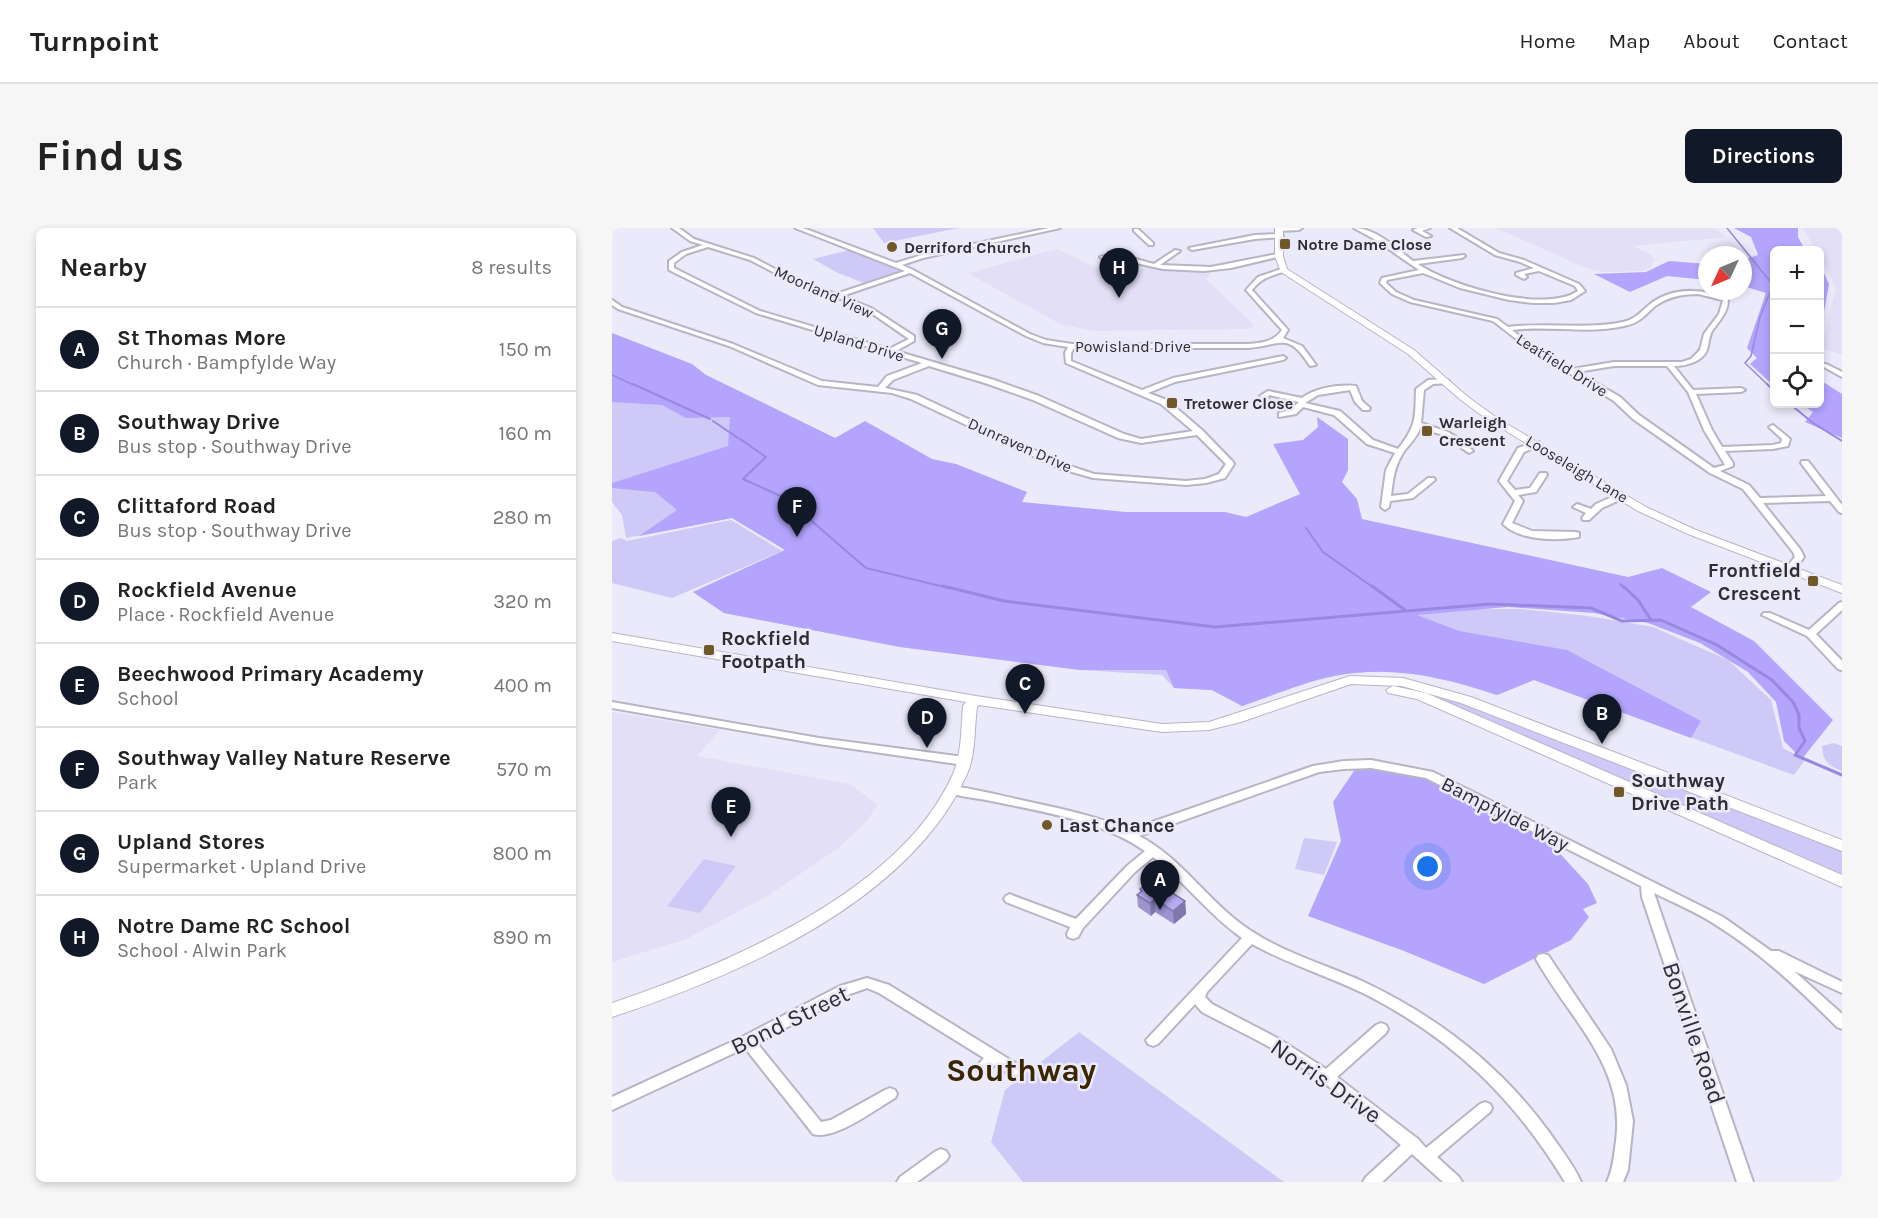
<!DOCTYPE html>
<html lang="en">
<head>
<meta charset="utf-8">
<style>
	body { margin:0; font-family:Karla,sans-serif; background:#f6f6f6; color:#222 }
	.controls { position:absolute; right:18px; top:18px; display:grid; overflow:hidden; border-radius:9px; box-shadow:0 3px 9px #0003 }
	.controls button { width:54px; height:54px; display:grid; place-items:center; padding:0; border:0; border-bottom:2px solid #e0e0e0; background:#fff; color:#222; font:30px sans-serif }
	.compass { position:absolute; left:1086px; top:18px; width:54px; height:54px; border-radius:50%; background:#fff; box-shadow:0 3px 9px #0003; rotate:226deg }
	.you { position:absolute; left:816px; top:639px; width:21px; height:21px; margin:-15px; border:4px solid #fff; border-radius:50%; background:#1a73e8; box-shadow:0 0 0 9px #1a73e833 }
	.badge { display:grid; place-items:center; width:39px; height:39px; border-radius:50%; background:#111827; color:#fff; font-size:20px; font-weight:700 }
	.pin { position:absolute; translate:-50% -50px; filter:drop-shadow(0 2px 3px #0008) }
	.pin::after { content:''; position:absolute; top:32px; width:21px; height:18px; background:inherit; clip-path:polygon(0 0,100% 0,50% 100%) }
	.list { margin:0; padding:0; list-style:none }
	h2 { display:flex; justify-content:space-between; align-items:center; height:78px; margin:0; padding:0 24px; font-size:26px }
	h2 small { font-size:20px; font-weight:400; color:#767676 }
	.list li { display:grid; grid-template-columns:39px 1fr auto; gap:18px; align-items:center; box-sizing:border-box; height:84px; padding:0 24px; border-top:2px solid #e0e0e0 }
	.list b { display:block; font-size:22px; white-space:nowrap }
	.list p { margin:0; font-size:20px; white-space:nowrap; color:#767676 }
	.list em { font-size:20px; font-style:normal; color:#767676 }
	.icon { flex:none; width:33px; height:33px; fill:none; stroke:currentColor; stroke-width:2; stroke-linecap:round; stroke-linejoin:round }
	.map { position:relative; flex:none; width:1230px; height:954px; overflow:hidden; border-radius:9px }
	header { display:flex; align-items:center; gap:36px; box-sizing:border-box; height:84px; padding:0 30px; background:#fff; border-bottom:2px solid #e0e0e0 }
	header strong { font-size:28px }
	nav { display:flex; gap:33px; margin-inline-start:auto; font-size:21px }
	.intro { display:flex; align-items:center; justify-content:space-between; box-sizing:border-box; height:144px; padding:0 36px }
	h1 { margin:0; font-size:42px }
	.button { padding:15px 27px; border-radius:9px; background:#111827; color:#fff; font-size:21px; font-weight:700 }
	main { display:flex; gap:36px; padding:0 36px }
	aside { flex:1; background:#fff; border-radius:9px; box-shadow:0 3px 9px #0003 }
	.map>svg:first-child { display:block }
</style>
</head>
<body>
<header>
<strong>Turnpoint</strong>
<nav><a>Home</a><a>Map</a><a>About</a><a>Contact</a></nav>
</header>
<div class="intro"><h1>Find us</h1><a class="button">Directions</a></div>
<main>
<aside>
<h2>Nearby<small>8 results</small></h2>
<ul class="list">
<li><span class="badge">A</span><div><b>St Thomas More</b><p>Church · Bampfylde Way</p></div><em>150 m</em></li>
<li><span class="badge">B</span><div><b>Southway Drive</b><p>Bus stop · Southway Drive</p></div><em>160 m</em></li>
<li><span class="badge">C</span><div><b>Clittaford Road</b><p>Bus stop · Southway Drive</p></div><em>280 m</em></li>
<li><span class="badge">D</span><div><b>Rockfield Avenue</b><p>Place · Rockfield Avenue</p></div><em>320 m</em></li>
<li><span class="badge">E</span><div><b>Beechwood Primary Academy</b><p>School</p></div><em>400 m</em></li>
<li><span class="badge">F</span><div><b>Southway Valley Nature Reserve</b><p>Park</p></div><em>570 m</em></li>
<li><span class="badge">G</span><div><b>Upland Stores</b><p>Supermarket · Upland Drive</p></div><em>800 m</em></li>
<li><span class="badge">H</span><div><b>Notre Dame RC School</b><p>School · Alwin Park</p></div><em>890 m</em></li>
</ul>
</aside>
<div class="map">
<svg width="1230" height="954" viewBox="0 0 1230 954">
	<rect width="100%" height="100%" fill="#ebeafa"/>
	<g fill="#e2dff6">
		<polygon points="884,0 1101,0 1115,9 1021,18 1038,26 1043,32 1038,40 1029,43 993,44 974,40"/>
		<polygon points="1191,0 1230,0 1230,126 1209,121 1224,59 1208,29 1208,22 1204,22"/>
		<polygon points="445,21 504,49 518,48 536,37 567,42 600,42 594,51 643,98 636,101 481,103 448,96 356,45"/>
		<polygon points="0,484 108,502 85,528 238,556 266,577 252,596 225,621 154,669 74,711 0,734"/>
	</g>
	<g fill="#cfc9f7">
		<polygon points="261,0 347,0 272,15"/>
		<polygon points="237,22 288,41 288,44 252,55 226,45 201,31"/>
		<path d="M0,109L76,138L223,210L132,250L863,381H909L976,388L1041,399L1116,432L1159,472L1171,520L1193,532L1182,547L922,452L885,467C831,449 780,437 722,448C692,454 660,468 630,478L600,462L562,460L550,447L468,442L288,419L112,385L81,364L173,322L120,290L14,310L10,287L0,274Z"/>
		<polygon points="119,292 170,323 60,370 0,355 0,313 9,310 15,313"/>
		<polygon points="838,463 1230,620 1230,649 810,464"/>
		<path d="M1221,515L1230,518V543C1216,537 1211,534 1210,518Z"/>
		<polygon points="692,610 725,614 712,647 683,641"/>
		<polygon points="92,631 124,638 88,685 55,678"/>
		<polygon points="467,804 672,954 411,954 379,914 393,862"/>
	</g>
	<g fill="#b4a4fe">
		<polygon points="1122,0 1186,0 1186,9 1193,22 1162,22 1162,158 1138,136 1145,130 1135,120 1154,65 1131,58 1131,32 1146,27 1139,9"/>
		<polygon points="1057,33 1095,36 1095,52 1055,48 1018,64 982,46 1034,44"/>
		<polygon points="1208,37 1217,56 1208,106"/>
		<path d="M0,105L80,136L94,147L223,210L253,193L320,231L344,236L415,264L410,274L514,284H613L634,289L688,266L661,216L691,212L706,199L705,189L736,211V242L730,254L745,271L750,291L1016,349L1050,340L1099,364L1079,379L1142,413L1221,492L1190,531L1172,513L1164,474L1136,444L1088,415L1036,395L982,385L896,379L805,387L847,403L955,422L1089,493L1079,510L922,452L885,467C831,449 780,437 722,448C692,454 660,468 630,478L600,462L562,460L554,442H468L288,419L112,385L81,364L173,322L120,290L27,308L65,282L43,264L0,260V255L116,218L118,189L74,190L50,177L0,174Z"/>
		<polygon points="1208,152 1230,166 1230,210 1193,194 1201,184 1189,176 1208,176"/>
		<polygon points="744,540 807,546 906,596 941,618 976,656 985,675 971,681 977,689 959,712 872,756 792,723 696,688 729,613 721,574"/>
	</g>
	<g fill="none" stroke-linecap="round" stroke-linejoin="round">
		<g stroke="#9888df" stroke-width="1.5">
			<polyline points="1115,0 1161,57 1148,89 1139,128 1133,135 1157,158"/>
			<polyline points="0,147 24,158"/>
		</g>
		<g stroke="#9888df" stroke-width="2">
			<polyline points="21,156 98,191"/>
			<polyline points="1155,156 1162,163"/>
			<polyline points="1178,176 1201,195 1230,213"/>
			<polyline points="101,193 126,210"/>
			<polyline points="128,211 154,229 131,251 173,270 254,340 337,360"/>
			<polyline points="694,300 711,324 762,360"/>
			<polyline points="1008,356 1012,360"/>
		</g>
		<g stroke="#9888df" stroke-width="3">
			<polyline points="331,358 392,373 603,399 878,376 979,380 1010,393 1049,392 1105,417 1160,452 1181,474 1187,487 1187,500 1193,513 1183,527 1230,547"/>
			<polyline points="760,358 793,382"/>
			<polyline points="1011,358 1026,372 1039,392"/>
		</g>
		<defs>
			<g id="minor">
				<path d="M60,0H67L82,11L142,30L188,54L224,66L293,43L183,0H191L284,35L310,27L437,0H448L311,30L290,37L301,42L418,106L434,112L460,116H636C649,115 662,114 670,102L634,62L646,49L672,40L674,41V43C661,47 649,50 640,62L676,102L671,110L690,118L704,137L698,138C676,103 670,117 636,120H462L459,125V133L530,162L561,150L671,128L674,130L671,132L563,154L536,165L555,172L590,202L621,234L622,236L613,250L594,255L574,257L481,250L446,240L299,171L280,165L206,157L117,118L6,81L0,77V72L10,79L121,116L210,153L266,159L275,148L310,135L144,85L57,42V33L70,24L91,17L78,13ZM96,19L138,32L184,56L238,74L255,82L297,111L277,121L148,83L62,40V35L74,26ZM298,45L414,108L431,115L456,119L453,125L454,135L549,176L581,203L529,211L512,206L427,168L382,152L284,123L302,113V108L259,80L230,68ZM317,138L376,156L421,172L506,210L529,215L585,207L614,236L607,246L593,251L574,253L482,246L452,236L305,167L273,160L281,152Z"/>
				<polygon points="666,0 690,0 687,2 668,3"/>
				<path d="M742,0C764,0 785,21 801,33L852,27L853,28L850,30L806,36C838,58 933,86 966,63L963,58L927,43L912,46L915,49L912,51L904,47V45L922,40L908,34L883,27L838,0H845L887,25L912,32L967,56L973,63L959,72L942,75H921L897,72L848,60L811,45L775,52L774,55L784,64L802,72L885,91L896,99C934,94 973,102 1011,94C1022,92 1029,84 1037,77C1060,58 1090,61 1116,70C1117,83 1108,92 1100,103C1097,109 1097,115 1095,122C1090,134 1074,138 1062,138L1081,162L1129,160L1133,162L1129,164L1084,166L1100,202L1110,219L1161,217L1169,215L1170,211L1157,199L1161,197L1178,211L1176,218L1161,221L1113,223L1121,235V238L1108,243L1137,257L1148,270L1214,268L1189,235L1190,233H1196L1230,277V285L1227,284L1218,273L1151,275L1188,321L1192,329L1182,342H1176L1174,340L1183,329L1181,324L1131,261L1098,245L1021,191L1002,173L912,117L881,93L798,74L780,66L768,55L770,50L807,42L762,11ZM1086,66L1111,72L1107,86L1092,106L1088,122L1079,131L1070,134H1002L960,141L916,115L900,102C939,97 979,107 1016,97C1027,95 1034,86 1042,79C1055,69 1069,66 1086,66ZM1002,138H1055L1076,164L1092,202L1113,237L1102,240L1027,187L1008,169L965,144Z"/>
				<polygon points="806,0 818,0 810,3 819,8 814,9 801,2"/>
				<polygon points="522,1 526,1 541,15 541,17 537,17 522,3"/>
				<polygon points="668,6 671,8 670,9 643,11 580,22 577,20 643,7"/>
				<path d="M563,22L568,23L548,37L599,39L660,27L667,26L670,28L619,40L592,43L551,41L510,32L491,31L488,29C504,23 526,32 542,36Z"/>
				<polygon points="1210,136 1214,136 1230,144 1230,149 1210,138"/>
				<path d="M833,151L837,153L836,155L821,156L812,162L809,195L836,204L852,214L866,212L870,214L856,218L861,223L857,225L831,207L808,200C805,210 797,216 791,225C782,239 781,252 779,268L796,266L816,250H822L823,252L801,270L778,273L777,279L773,282L769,279L774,242L783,225L755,216L722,187L691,179L684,186L667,189V185L678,182L687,174L657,167L656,169L659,176L655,178L651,176L648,168L656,163L690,170C703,160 727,156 744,158L750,173L758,180L757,182H751L743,174L738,162L706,167L693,175L728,183L761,212L786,221C805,197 803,190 804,161L816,152Z"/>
				<path d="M924,214H927V218L912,224L895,253L903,262L918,260L928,245H934L935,247L924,264L906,267L911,273L900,295L920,303L964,304L967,305V309C944,313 909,313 891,296L903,273L887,253L906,220Z"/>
				<polygon points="1009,265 1013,268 1012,270 990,280 977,292 971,292 970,290 974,285 961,279 965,276 979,281 984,276"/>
				<polygon points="1230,374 1230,382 1204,406 1230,433 1230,442 1226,441 1195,408 1150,387 1152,385 1158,385 1197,402 1227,375"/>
				<polygon points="0,474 207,510 352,529 358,533 352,537 207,516 0,480"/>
				<path d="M759,532L821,544L1111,689L1159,723H1167L1230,754V765L1182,743L1230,786V801L1225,799C1188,762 1149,725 1104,697C1085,684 1062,675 1042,665L1141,954H1125L1030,669L1029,658L814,550L759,540L732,541L707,544L527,608C572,631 600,680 644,706C678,727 717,738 752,754C826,789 889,838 937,904C948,920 961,936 969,954H953C902,870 841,811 753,766C716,748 676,736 640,716L595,764L593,769L600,776L667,811L714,841L764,797L769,795L774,797L776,801L774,805L725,849L806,911L814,920L868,876L873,874L878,876L880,880L878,884L825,929L847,949L850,954H831L800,926L770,954H751L754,949L789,917C751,884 711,852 668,825C643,810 616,798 590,784L583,776L546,816L541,818L536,816L534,812L630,710C597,687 573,654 541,629L523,644L471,700L466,709L461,711L456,709L455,706L458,699L394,674L392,671L394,668L398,666L402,668L464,691L515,638L533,623C488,592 431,584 379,573C368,570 341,569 334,562L340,558C363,561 386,567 409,572C445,580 482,587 517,602L701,538L732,533Z"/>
				<path d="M931,726L936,727L999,821L1014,857L1021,893L1016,942L1011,954H995C1001,941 1002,928 1004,913C1014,838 958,792 924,731L926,727Z"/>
				<path d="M255,750L277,757L408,838L410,842L408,846C399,849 391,842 383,837C377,842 374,846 366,843L364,839L372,830L267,765L255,760L238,766L145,815L209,894L219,892L273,862L278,860L283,862L285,866L283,870C264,881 222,913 201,906L133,820L0,882V869L130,809L228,758Z"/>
				<polygon points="329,921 334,923 337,928 334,933 305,954 285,954 288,949 324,923"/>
			</g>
			<g id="tertiary">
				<polygon points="663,0 671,0 671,28 675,41 802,122 856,169 885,190 1034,279 1084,302 1230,357 1230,365 1076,306 1026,283 879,194 850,173 796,126 669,44 663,28"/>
				<path d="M0,405L364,468L550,496L597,494L738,448L791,450L859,469L1230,612V623L849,475L790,458L739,456L629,494L597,502L550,504L367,477L365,479C362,501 364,526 355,546C298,674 125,748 0,789V775C115,736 289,664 341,546C350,525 349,500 351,478L354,474L0,413Z"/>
				<polygon points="781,458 814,465 1230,647 1230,659 805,471 776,465 774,462"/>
			</g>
		</defs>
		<use href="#minor" stroke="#b7b5c4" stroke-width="4"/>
		<use href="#tertiary" stroke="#b7b5c4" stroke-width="2"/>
		<use href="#minor" fill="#fff" fill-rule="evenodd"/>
		<use href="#tertiary" fill="#fff" fill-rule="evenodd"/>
	</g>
	<polygon fill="#9d94d2" points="540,657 562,666 573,673 574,686 562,696 543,684 539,688 526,679 525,667 528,665 528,661"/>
	<g fill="#8078ab">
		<polygon points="543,671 543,684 539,688 538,675"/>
		<polygon points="573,673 574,686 562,696 561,683"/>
	</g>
	<polygon fill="#b7acf4" stroke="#8078ab" stroke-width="1.5" points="547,651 562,661 559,664 573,673 561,683 543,671 538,675 525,667 530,663 528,661 537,654 540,657"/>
	<g fill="#715829" stroke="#ebeafa" stroke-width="2">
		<rect x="667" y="10" width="12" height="12" rx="3"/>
		<circle cx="280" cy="19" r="6"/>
		<rect x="554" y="169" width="12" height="12" rx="3"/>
		<rect x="809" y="197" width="12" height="12" rx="3"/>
		<rect x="1195" y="347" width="12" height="12" rx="3"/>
		<rect x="91" y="416" width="12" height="12" rx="3"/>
		<rect x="1001" y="558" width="12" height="12" rx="3"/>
		<circle cx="435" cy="597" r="6"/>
	</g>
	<g text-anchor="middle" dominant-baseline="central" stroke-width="5" stroke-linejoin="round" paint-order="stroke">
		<g font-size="16" font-weight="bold" fill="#2d2d32" stroke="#ebeafa" text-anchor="start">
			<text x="685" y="16">Notre Dame Close</text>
			<text x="292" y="19">Derriford Church</text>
			<text x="572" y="175">Tretower Close</text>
			<text x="827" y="194">Warleigh<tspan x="827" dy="18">Crescent</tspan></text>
		</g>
		<g font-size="16" fill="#2d2d32" stroke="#ebeafa">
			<text transform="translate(212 64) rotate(24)">Moorland View</text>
			<text transform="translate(247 115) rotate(17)">Upland Drive</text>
			<text x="521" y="118">Powisland Drive</text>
			<text transform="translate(950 137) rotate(32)">Leatfield Drive</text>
			<text transform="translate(408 217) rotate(24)">Dunraven Drive</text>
			<text transform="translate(965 241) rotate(31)">Looseleigh Lane</text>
		</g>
		<g font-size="20" font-weight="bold" fill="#2d2d32" stroke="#ebeafa" text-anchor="start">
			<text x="1189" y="342" text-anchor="end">Frontfield<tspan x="1189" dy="23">Crescent</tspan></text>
			<text x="109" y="410">Rockfield<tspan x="109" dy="23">Footpath</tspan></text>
			<text x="1019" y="552">Southway<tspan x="1019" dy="23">Drive Path</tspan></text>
			<text x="447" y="597">Last Chance</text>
		</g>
		<g font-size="20" fill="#2d2d32" stroke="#ebeafa">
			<text transform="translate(893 586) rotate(27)">Bampfylde Way</text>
		</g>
		<g font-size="24" fill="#2d2d32" stroke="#ebeafa">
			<text transform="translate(178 792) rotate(-26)">Bond Street</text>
			<text transform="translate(1082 805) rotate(71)">Bonville Road</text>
			<text transform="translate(714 853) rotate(35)">Norris Drive</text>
		</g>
		<g font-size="32" font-weight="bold" fill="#3a2700" stroke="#ebeafa">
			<text x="409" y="842">Southway</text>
		</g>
	</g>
</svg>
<div class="controls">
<button>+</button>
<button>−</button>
<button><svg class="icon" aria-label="locate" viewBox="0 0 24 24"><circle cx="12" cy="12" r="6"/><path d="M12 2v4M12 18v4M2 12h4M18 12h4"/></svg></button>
</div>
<svg class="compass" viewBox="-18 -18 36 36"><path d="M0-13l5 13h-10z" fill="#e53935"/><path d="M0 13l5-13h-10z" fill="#767676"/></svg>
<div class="you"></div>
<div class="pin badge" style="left:548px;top:682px">A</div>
<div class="pin badge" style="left:990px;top:516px">B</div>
<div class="pin badge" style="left:413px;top:486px">C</div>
<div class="pin badge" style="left:315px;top:520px">D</div>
<div class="pin badge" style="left:119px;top:609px">E</div>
<div class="pin badge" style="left:185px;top:309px">F</div>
<div class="pin badge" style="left:330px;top:131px">G</div>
<div class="pin badge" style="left:507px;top:70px">H</div>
</div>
</main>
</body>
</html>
